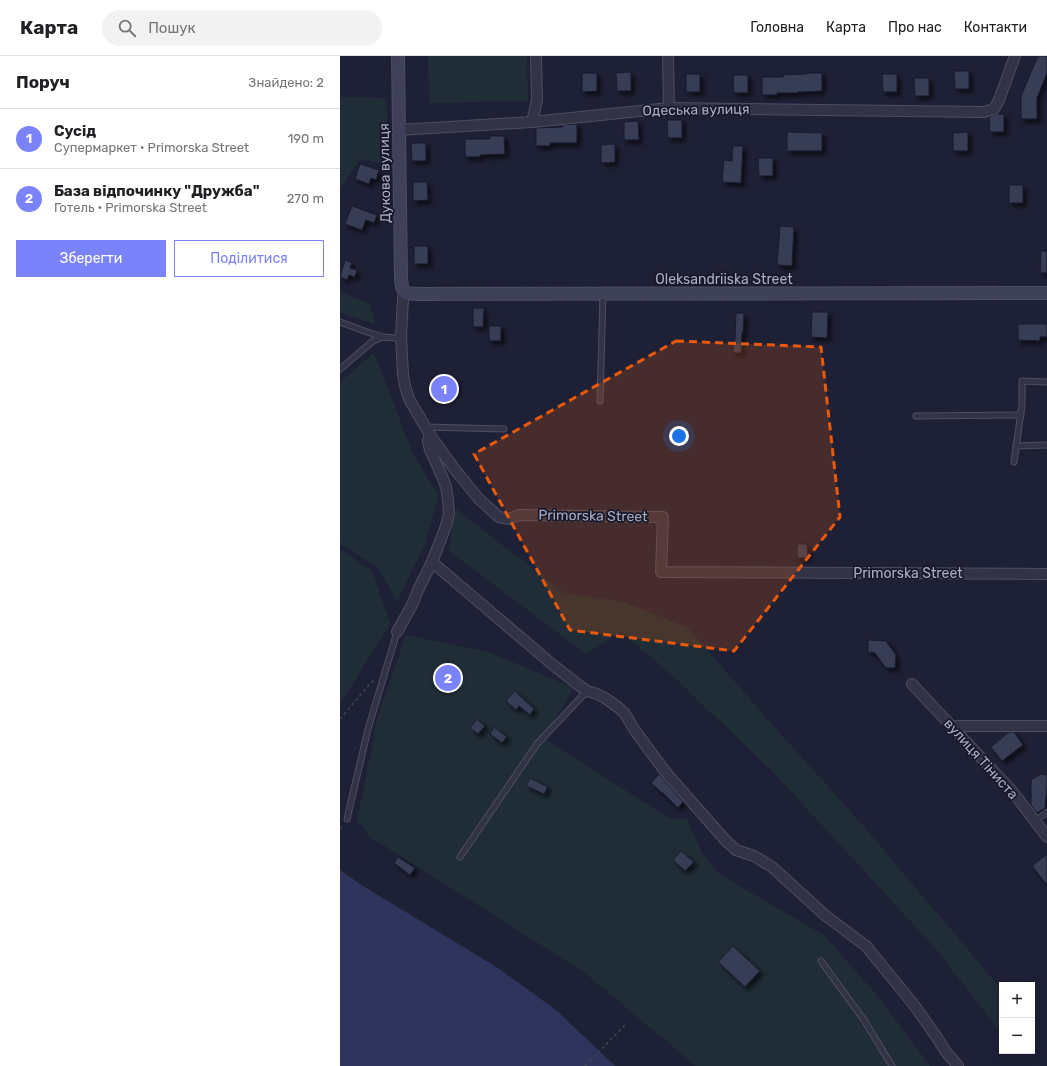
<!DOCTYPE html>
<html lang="uk">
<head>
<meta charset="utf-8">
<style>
	body { margin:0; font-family:Rubik,sans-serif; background:#f2f2f2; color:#202124 }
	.controls { position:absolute; right:12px; bottom:12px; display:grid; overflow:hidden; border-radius:0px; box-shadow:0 2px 10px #0003 }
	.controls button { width:36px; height:36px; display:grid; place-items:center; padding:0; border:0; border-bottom:1px solid #e0e0e0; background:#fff; color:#202124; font:20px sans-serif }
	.you { position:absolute; left:339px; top:380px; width:14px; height:14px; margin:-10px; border:3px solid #fff; border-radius:50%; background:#1a73e8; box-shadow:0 0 0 6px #1a73e833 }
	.badge { display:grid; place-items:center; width:26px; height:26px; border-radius:50%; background:#7a83fa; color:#fff; font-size:13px; font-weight:700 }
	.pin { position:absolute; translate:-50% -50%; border:2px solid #fff; box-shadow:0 1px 4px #0006 }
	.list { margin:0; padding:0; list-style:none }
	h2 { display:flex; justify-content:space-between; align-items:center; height:52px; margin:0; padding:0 16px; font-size:17px }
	h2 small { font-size:13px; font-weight:400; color:#757577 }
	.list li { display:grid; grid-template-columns:26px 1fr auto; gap:12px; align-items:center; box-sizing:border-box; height:60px; padding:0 16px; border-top:1px solid #e0e0e0 }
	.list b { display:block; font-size:15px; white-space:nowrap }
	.list p { margin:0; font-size:13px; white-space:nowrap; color:#757577 }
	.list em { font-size:13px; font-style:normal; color:#757577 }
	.actions { display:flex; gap:8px; padding:12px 16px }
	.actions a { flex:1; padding:9px 0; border:1px solid #7a83fa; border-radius:0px; text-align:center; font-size:14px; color:#7a83fa }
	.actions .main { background:#7a83fa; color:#fff }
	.icon { flex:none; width:22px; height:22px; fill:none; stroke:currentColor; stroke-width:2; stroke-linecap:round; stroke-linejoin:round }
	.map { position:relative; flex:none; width:707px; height:1010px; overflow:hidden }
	header { display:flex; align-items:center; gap:24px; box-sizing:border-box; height:56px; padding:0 20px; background:#fff; border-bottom:1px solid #e0e0e0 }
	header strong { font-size:19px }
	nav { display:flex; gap:22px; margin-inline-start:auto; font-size:14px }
	.search { width:280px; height:36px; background:#f2f2f2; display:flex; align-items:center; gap:10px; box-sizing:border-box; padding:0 14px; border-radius:22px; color:#757577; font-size:15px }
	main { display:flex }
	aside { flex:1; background:#fff }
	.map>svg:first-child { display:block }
</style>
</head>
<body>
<header>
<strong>Карта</strong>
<div class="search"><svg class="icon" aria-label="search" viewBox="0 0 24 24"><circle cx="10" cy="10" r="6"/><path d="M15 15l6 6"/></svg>Пошук</div>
<nav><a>Головна</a><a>Карта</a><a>Про нас</a><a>Контакти</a></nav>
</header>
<main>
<aside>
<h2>Поруч<small>Знайдено: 2</small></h2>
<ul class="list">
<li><span class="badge">1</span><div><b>Сусід</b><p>Супермаркет · Primorska Street</p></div><em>190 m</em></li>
<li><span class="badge">2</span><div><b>База відпочинку &quot;Дружба&quot;</b><p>Готель · Primorska Street</p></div><em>270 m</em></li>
</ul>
<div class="actions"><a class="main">Зберегти</a><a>Поділитися</a></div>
</aside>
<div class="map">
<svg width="707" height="1010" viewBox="0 0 707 1010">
	<defs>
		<filter id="shadow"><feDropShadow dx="3.5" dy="3.5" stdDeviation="2" flood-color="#0009"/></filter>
	</defs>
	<rect width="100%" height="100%" fill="#1e2136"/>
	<g fill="#202d37">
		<polygon points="88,0 187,0 188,45 89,47"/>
		<polygon points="0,41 46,42 49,109 20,103 0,133"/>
		<polygon points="0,236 30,248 35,268 0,257"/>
		<polygon points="34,297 74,400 99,439 85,488 57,545 37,511 0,487 0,326"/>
		<polygon points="116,453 224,537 285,546 348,572 430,666 520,766 662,934 662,976 661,977 596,893 433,716 332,619 281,576 246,598 108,494"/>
		<polygon points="0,493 32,515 50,568 0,648"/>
		<polygon points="66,579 148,596 234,632 203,682 329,762 347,763 363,799 381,819 485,880 541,944 590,1010 356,1010 244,916 32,782 17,765 38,659"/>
	</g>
	<polygon fill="#2f345c" points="0,814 23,830 158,912 216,954 275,1010 0,1010"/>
	<g fill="#393c56" stroke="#191b2d" filter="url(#shadow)">
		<polygon points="698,0 707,0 707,17 697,42 697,63 681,63 681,40"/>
		<polygon points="614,15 629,15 629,33 615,33"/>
		<polygon points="291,16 291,35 277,35 276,17"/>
		<polygon points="242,17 257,17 257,35 242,36"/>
		<polygon points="467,17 482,17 482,35 458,36 458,37 437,37 437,39 422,39 422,21 443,21 443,19 467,18"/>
		<rect x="346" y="18" width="14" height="18"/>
		<polygon points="542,18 557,18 557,36 543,36"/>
		<polygon points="393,19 408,19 408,37 394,37"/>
		<polygon points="574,22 589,22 589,40 575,40"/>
		<polygon points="657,58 664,58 664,76 650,76 649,61"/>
		<polygon points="327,64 342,64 342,82 328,82"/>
		<polygon points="298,65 299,84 284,84 284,66"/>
		<polygon points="237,68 237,87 210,87 210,90 196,90 196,72 223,71 222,69"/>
		<polygon points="447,76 482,77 482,95 447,95"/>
		<polygon points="628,76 628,95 613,95 613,77"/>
		<polygon points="150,80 164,80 165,98 140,99 140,101 125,101 125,83 150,83"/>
		<polygon points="71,87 86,87 86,105 72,105"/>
		<polygon points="275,88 275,106 261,107 261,89"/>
		<polygon points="393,90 403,90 401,127 382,126 384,104 392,105"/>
		<polygon points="418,102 433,102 433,120 419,120"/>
		<polygon points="20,108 39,114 36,124 31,122 29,128 15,123"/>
		<polygon points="73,126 87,126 88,144 73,145"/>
		<rect x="669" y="129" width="14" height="18"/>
		<polygon points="12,150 37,159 34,167 26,164 22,174 5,168"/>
		<polygon points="440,170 454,171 452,210 437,209"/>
		<rect x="74" y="190" width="14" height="18"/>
		<polygon points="701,195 707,195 707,217 700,217"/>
		<polygon points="5,204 12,207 10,212 17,214 15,221 9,219 7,224 0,221"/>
		<polygon points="133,252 144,252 143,271 133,271"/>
		<polygon points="472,256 488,256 487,282 471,281"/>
		<polygon points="396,257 404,257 403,277 402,277 401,297 393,297 394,284 395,284"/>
		<polygon points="678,268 707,268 707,281 700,281 700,285 678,284"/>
		<rect x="149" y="270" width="12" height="15"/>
		<rect x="102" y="325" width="14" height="11"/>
		<polygon points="457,488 467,488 468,502 457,502"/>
		<polygon points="528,584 546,585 556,599 555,612 546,612 535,597 528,596"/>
		<polygon points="175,635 194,653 190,659 179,650 176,654 166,645"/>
		<polygon points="137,663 145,670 138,678 130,672"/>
		<polygon points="154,671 167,681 162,687 150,678"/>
		<polygon points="669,676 674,676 683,689 662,705 651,691"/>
		<polygon points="319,718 343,746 338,752 323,737 322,737 311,727"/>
		<polygon points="701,718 707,719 707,731 705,752 697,757 691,749 691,724"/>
		<polygon points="190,722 208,731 204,738 186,730"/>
		<polygon points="341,795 354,806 345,815 333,804"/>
		<polygon points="707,798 707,829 692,810"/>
		<polygon points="58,801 75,812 70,819 54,807"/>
		<polygon points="393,890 420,915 405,931 378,906"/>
	</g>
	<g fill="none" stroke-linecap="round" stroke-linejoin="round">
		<defs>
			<g id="lane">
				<polyline points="0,266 27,276 43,281"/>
				<polyline points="0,313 33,285 43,281 55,282 61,280"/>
				<polyline points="260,345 263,238"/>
				<polyline points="576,360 681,359"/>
				<polyline points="85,371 164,373"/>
				<polyline points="676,390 707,389"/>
				<polyline points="674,406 682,349 682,325 707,326"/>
				<polyline points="7,763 28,673 57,576"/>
				<polyline points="695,765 707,756"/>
				<polyline points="120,801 197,688 247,635"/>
				<polyline points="481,905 524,964 552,1010"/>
			</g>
			<g id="street">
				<polyline points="328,0 329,52"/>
				<polyline points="192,66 197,44 196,0"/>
				<polyline points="59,74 192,66 329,52 644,56 654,53 659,44 675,0"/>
				<polyline points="64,235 63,243 61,280 63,319 65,330 69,343 90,379"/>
				<polyline points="92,506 213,609 240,630 247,635 257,638 265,642 279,652 285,658 294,673 312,698 328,719 386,785 396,794 414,800 432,811 486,860 526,890 574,949 596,980 606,996 618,1010"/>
				<polyline points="57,576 72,549 79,532 92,506 106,470 109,458 108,444 106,431 102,420 90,394 88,385 90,379 116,415 139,443 159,461 169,463 179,459 323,461 321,516 707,518"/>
				<polyline points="572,628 673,736 707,781"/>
				<polyline points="612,670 707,670"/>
			</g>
			<polyline id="secondary" points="58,0 61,221 62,231 65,237 78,238 707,237"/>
		</defs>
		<use href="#lane" stroke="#4c4e62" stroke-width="7"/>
		<use href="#street" stroke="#4c4e62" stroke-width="12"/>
		<use href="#secondary" stroke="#4c4e62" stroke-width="14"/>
		<g stroke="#3b4851" stroke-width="1.5" stroke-dasharray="3 3" stroke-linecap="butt">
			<polyline points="0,663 29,629 35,623"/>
			<polyline points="0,773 3,768"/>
			<polyline points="245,1010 287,967"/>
		</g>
		<use href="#lane" stroke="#323446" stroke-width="5"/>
		<use href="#street" stroke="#323446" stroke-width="10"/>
		<use href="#secondary" stroke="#3f4159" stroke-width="12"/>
	</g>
	<path fill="#e8590c" fill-opacity="0.2" stroke="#e8590c" stroke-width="3" stroke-dasharray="8 5" stroke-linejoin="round" d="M336,285L481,291L500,461L394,595L230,574L134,398Z"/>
	<g text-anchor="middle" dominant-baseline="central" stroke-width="3.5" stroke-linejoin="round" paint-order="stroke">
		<g font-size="14" fill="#abadc4" stroke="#17192a">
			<text transform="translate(356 54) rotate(-1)">Одеська вулиця</text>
			<text transform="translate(45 117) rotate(-91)">Дукова вулиця</text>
			<text x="384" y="223">Oleksandriiska Street</text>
			<text transform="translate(253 460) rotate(1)">Primorska Street</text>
			<text x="568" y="517">Primorska Street</text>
			<text transform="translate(641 703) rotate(48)">вулиця Тіниста</text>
		</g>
	</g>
</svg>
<div class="controls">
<button>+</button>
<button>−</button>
</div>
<div class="you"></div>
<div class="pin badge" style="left:104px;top:333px">1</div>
<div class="pin badge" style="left:108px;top:622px">2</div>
</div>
</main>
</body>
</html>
